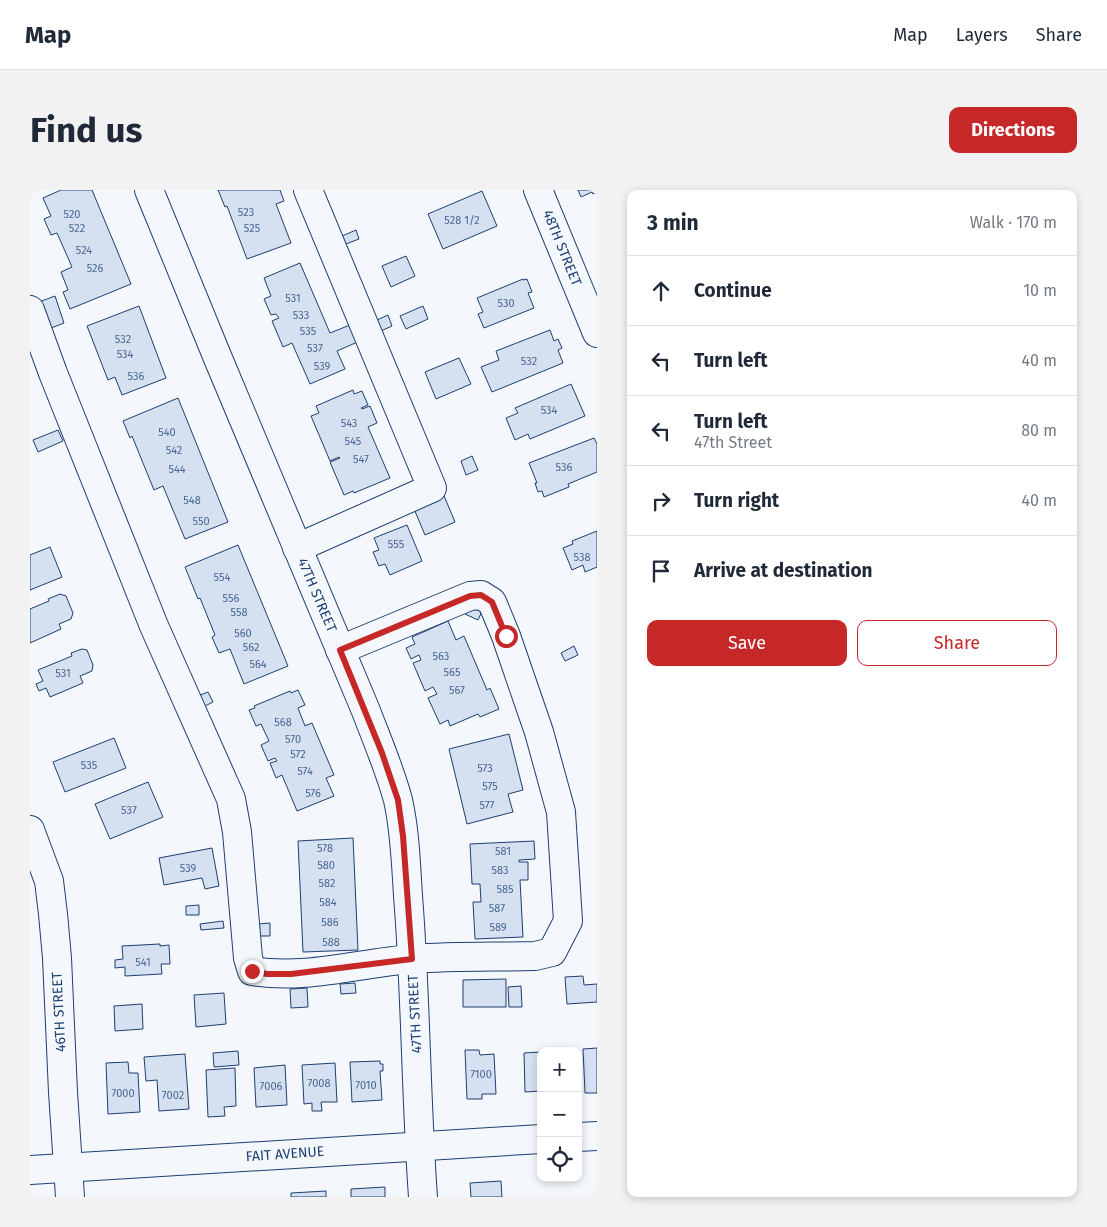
<!DOCTYPE html>
<html lang="en">
<head>
<meta charset="utf-8">
<style>
	body { margin:0; font-family:"Fira Sans",sans-serif; background:#f2f2f3; color:#1f2937 }
	.controls { position:absolute; right:15px; bottom:15px; display:grid; overflow:hidden; border-radius:10px; box-shadow:0 2px 8px #0003 }
	.controls button { width:45px; height:45px; display:grid; place-items:center; padding:0; border:0; border-bottom:1px solid #e0e1e3; background:#fff; color:#1f2937; font:25px sans-serif }
	.stop { position:absolute; width:15px; height:15px; margin:-11px; border:4px solid #c62828; border-radius:50%; background:#fff }
	.stop.end { background:#c62828; border-color:#fff; box-shadow:0 1px 5px #0008 }
	.list { margin:0; padding:0; list-style:none }
	h2 { display:flex; justify-content:space-between; align-items:center; height:65px; margin:0; padding:0 20px; font-size:21px }
	h2 small { font-size:16px; font-weight:400; color:#747a83 }
	.list li { display:grid; grid-template-columns:32px 1fr auto; gap:15px; align-items:center; box-sizing:border-box; height:70px; padding:0 20px; border-top:1px solid #e0e1e3 }
	.list b { display:block; font-size:19px; white-space:nowrap }
	.list p { margin:0; font-size:16px; white-space:nowrap; color:#747a83 }
	.list em { font-size:16px; font-style:normal; color:#747a83 }
	.actions { display:flex; gap:10px; padding:15px 20px }
	.actions a { flex:1; padding:11px 0; border:1px solid #c62828; border-radius:10px; text-align:center; font-size:18px; color:#c62828 }
	.actions .main { background:#c62828; color:#fff }
	.icon { flex:none; width:28px; height:28px; fill:none; stroke:currentColor; stroke-width:2; stroke-linecap:round; stroke-linejoin:round }
	.map { position:relative; flex:none; width:567px; height:1007px; overflow:hidden; border-radius:10px }
	header { display:flex; align-items:center; gap:30px; box-sizing:border-box; height:70px; padding:0 25px; background:#fff; border-bottom:1px solid #e0e1e3 }
	header strong { font-size:24px }
	nav { display:flex; gap:28px; margin-inline-start:auto; font-size:18px }
	.intro { display:flex; align-items:center; justify-content:space-between; box-sizing:border-box; height:120px; padding:0 30px }
	h1 { margin:0; font-size:35px }
	.button { padding:12px 22px; border-radius:10px; background:#c62828; color:#fff; font-size:18px; font-weight:700 }
	main { display:flex; gap:30px; padding:0 30px }
	aside { flex:1; background:#fff; border-radius:10px; box-shadow:0 2px 8px #0003 }
	.map>svg:first-child { display:block }
</style>
</head>
<body>
<header>
<strong>Map</strong>
<nav><a>Map</a><a>Layers</a><a>Share</a></nav>
</header>
<div class="intro"><h1>Find us</h1><a class="button">Directions</a></div>
<main>
<div class="map">
<svg width="567" height="1007" viewBox="0 0 567 1007">
	<rect width="100%" height="100%" fill="#f4f7fb"/>
	<g fill="#d5e0f0" stroke="#1d3f73">
		<polygon points="31,0 62,0 101,94 40,119 33,102 38,100 31,82 42,77 27,43 21,45 14,29 21,26 13,8"/>
		<polygon points="188,0 250,0 254,11 246,14 261,53 217,69 197,16 195,17"/>
		<polygon points="548,0 567,0 567,2 563,4 562,2 551,7"/>
		<polygon points="452,1 467,36 413,59 398,24"/>
		<polygon points="326,40 329,49 316,54 312,46"/>
		<polygon points="376,66 385,86 361,97 352,76"/>
		<polygon points="270,73 300,143 325,133 332,150 307,161 315,179 280,194 262,153 253,157 242,131 249,128 246,124 241,125 234,109 241,106 234,88"/>
		<polygon points="493,89 493,90 497,89 502,102 498,103 504,118 454,138 448,124 453,122 447,108"/>
		<polygon points="25,106 34,133 21,138 24,145 21,146 9,112"/>
		<polygon points="109,116 136,188 92,205 85,187 78,190 57,136"/>
		<polygon points="393,116 398,129 376,139 370,126"/>
		<polygon points="358,125 362,136 351,141 347,130"/>
		<polygon points="520,140 524,151 528,149 532,158 528,160 533,173 462,202 451,177 469,170 466,161"/>
		<polygon points="429,168 441,194 406,209 395,182"/>
		<polygon points="541,194 555,226 500,249 498,244 485,250 476,228 488,223 485,218"/>
		<polygon points="323,200 324,204 332,201 338,215 331,218 332,219 340,216 347,233 338,237 360,288 324,303 323,301 314,305 300,272 310,268 309,267 300,271 281,226 289,223 286,216"/>
		<polygon points="148,208 198,332 155,349 133,296 124,300 102,246 100,248 93,231"/>
		<polygon points="28,240 33,251 8,262 3,250"/>
		<polygon points="564,248 567,254 567,282 538,294 539,297 514,307 512,301 508,302 505,293 507,293 499,273"/>
		<polygon points="442,266 448,280 436,285 431,271"/>
		<polygon points="412,301 425,332 395,345 382,314"/>
		<polygon points="377,335 392,371 360,385 355,374 349,376 343,362 349,360 344,348"/>
		<polygon points="567,341 567,377 555,382 553,375 542,380 533,358 543,354 542,351"/>
		<polygon points="208,355 258,476 214,494 200,459 189,463 182,447 185,445 170,408 168,409 155,377"/>
		<polygon points="20,357 32,387 0,400 0,365"/>
		<polygon points="30,404 36,406 43,423 41,429 29,434 31,439 0,453 0,419 19,411 18,409"/>
		<polygon points="440,413 453,419 448,430 435,424"/>
		<polygon points="418,431 426,450 434,446 457,500 460,498 469,519 450,527 448,524 420,536 418,530 410,534 398,508 407,504 403,497 395,501 383,473 391,470 389,465 381,469 376,458 385,454 382,447"/>
		<polygon points="544,456 548,465 535,471 531,463"/>
		<polygon points="52,459 57,460 63,475 62,481 50,486 53,493 20,507 16,498 9,501 6,494 13,491 8,480 42,466 41,463"/>
		<polygon points="268,500 275,515 268,518 275,536 282,533 304,585 296,588 304,606 267,621 252,585 246,588 240,573 247,571 245,568 238,571 231,555 239,551 231,534 226,536 219,520 225,518 224,516 260,501 261,503"/>
		<polygon points="178,502 183,512 173,517 168,506"/>
		<polygon points="479,544 493,600 478,604 483,622 437,634 419,559"/>
		<polygon points="84,548 96,578 35,602 23,572"/>
		<polygon points="118,592 133,627 80,649 65,614"/>
		<polygon points="323,648 328,760 273,762 268,651"/>
		<polygon points="504,651 505,669 489,670 489,672 498,672 498,690 490,690 493,747 445,749 443,712 451,712 450,694 442,694 440,654"/>
		<polygon points="182,658 189,696 175,699 172,688 134,695 129,668"/>
		<polygon points="169,715 169,725 156,725 156,716"/>
		<polygon points="193,731 194,738 171,740 170,734"/>
		<polygon points="240,733 240,746 229,746 228,734"/>
		<polygon points="130,754 130,756 139,755 140,774 131,774 132,784 95,786 95,777 85,778 85,770 93,769 92,756"/>
		<polygon points="553,786 554,795 567,794 567,812 537,814 535,787"/>
		<polygon points="476,789 476,817 433,817 433,790"/>
		<polygon points="325,793 326,803 311,804 310,794"/>
		<polygon points="491,796 492,817 479,817 478,797"/>
		<polygon points="277,798 278,817 261,818 260,799"/>
		<polygon points="194,803 196,834 166,837 164,805"/>
		<polygon points="112,814 113,839 85,841 84,816"/>
		<polygon points="567,858 567,903 555,903 553,859"/>
		<polygon points="435,860 449,860 450,865 464,864 466,904 452,904 452,909 437,909"/>
		<polygon points="208,861 209,875 184,877 183,863"/>
		<polygon points="511,862 511,901 495,902 494,863"/>
		<polygon points="155,864 159,919 129,921 127,890 116,891 114,867"/>
		<polygon points="350,871 350,874 353,874 353,881 350,881 352,910 322,912 320,872"/>
		<polygon points="98,872 99,883 108,883 110,922 78,924 76,873"/>
		<polygon points="305,873 307,912 291,912 292,921 282,921 282,913 274,914 272,875"/>
		<polygon points="255,875 257,915 226,917 224,878"/>
		<polygon points="205,878 206,916 194,917 195,926 178,927 176,880"/>
		<polygon points="471,991 472,1007 441,1007 440,993"/>
		<polygon points="355,997 355,1007 321,1007 321,999"/>
		<polygon points="296,1001 296,1007 261,1007 261,1003"/>
	</g>
	<g fill="none" stroke-linecap="round" stroke-linejoin="round">
		<defs>
			<g id="minor">
				<path d="M119,0L187,166L336,521C347,550 360,580 368,610C376,645 376,683 379,719C386,815 386,911 393,1007"/>
				<polyline points="508,0 567,143"/>
				<path d="M0,120L23,183L124,436L201,609L207,642L218,768L222,781C275,790 329,773 382,769C423,766 464,767 505,766L522,762L538,731L531,622L509,542L476,446L462,412L451,405L440,406L310,460"/>
				<polyline points="267,358 402,298 278,0"/>
				<polyline points="0,640 19,691 23,724 27,768 33,902 40,1007"/>
				<polyline points="548,947 567,946"/>
				<polyline points="0,980 511,949"/>
			</g>
		</defs>
		<use href="#minor" stroke="#1d3f73" stroke-width="30"/>
		<use href="#minor" stroke="#f4f7fb" stroke-width="28"/>
	</g>
	<g fill="none" stroke-linecap="round" stroke-linejoin="round">
		<polyline stroke="#c62828" stroke-width="6" points="222,781 237,784 261,784 382,769 373,646 368,610 352,563 310,460 440,406 451,405 462,412 476,446"/>
	</g>
	<g text-anchor="middle" dominant-baseline="central" stroke-width="4" stroke-linejoin="round" paint-order="stroke">
		<g font-size="11" fill="#4b6792">
			<text x="216" y="22">523</text>
			<text x="42" y="24">520</text>
			<text x="432" y="30">528 1/2</text>
			<text x="47" y="38">522</text>
			<text x="222" y="38">525</text>
			<text x="54" y="60">524</text>
			<text x="65" y="78">526</text>
			<text x="263" y="108">531</text>
			<text x="476" y="113">530</text>
			<text x="271" y="125">533</text>
			<text x="278" y="141">535</text>
			<text x="93" y="149">532</text>
			<text x="285" y="158">537</text>
			<text x="95" y="164">534</text>
			<text x="499" y="171">532</text>
			<text x="292" y="176">539</text>
			<text x="106" y="186">536</text>
			<text x="519" y="220">534</text>
			<text x="319" y="233">543</text>
			<text x="137" y="242">540</text>
			<text x="323" y="251">545</text>
			<text x="144" y="260">542</text>
			<text x="331" y="269">547</text>
			<text x="534" y="277">536</text>
			<text x="147" y="279">544</text>
			<text x="162" y="310">548</text>
			<text x="171" y="331">550</text>
			<text x="366" y="354">555</text>
			<text x="552" y="367">538</text>
			<text x="192" y="387">554</text>
			<text x="201" y="408">556</text>
			<text x="209" y="422">558</text>
			<text x="213" y="443">560</text>
			<text x="221" y="457">562</text>
			<text x="411" y="466">563</text>
			<text x="228" y="474">564</text>
			<text x="422" y="482">565</text>
			<text x="33" y="483">531</text>
			<text x="427" y="500">567</text>
			<text x="253" y="532">568</text>
			<text x="263" y="549">570</text>
			<text x="268" y="564">572</text>
			<text x="59" y="575">535</text>
			<text x="455" y="578">573</text>
			<text x="275" y="581">574</text>
			<text x="460" y="596">575</text>
			<text x="283" y="603">576</text>
			<text x="457" y="615">577</text>
			<text x="99" y="620">537</text>
			<text x="295" y="658">578</text>
			<text x="473" y="661">581</text>
			<text x="296" y="675">580</text>
			<text x="158" y="678">539</text>
			<text x="470" y="680">583</text>
			<text x="297" y="693">582</text>
			<text x="475" y="699">585</text>
			<text x="298" y="712">584</text>
			<text x="467" y="718">587</text>
			<text x="300" y="732">586</text>
			<text x="468" y="737">589</text>
			<text x="301" y="752">588</text>
			<text x="113" y="772">541</text>
			<text x="451" y="884">7100</text>
			<text x="289" y="893">7008</text>
			<text x="336" y="895">7010</text>
			<text x="241" y="896">7006</text>
			<text x="93" y="903">7000</text>
			<text x="143" y="905">7002</text>
		</g>
		<g font-size="14" fill="#1d3f73" stroke="#f4f7fb">
			<text transform="translate(532 58) rotate(68)">48TH STREET</text>
			<text transform="translate(287 405) rotate(67)">47TH STREET</text>
			<text transform="translate(29 822) rotate(-93)">46TH STREET</text>
			<text transform="translate(385 824) rotate(-93)">47TH STREET</text>
			<text transform="translate(255 964) rotate(-4)">FAIT AVENUE</text>
		</g>
	</g>
</svg>
<div class="controls">
<button>+</button>
<button>−</button>
<button><svg class="icon" aria-label="locate" viewBox="0 0 24 24"><circle cx="12" cy="12" r="6"/><path d="M12 2v4M12 18v4M2 12h4M18 12h4"/></svg></button>
</div>
<div class="stop" style="left:476px;top:446px"></div>
<div class="stop end" style="left:222px;top:781px"></div>
</div>
<aside>
<h2>3 min<small>Walk · 170 m</small></h2>
<ul class="list">
<li><svg class="icon" aria-label="ahead" viewBox="0 0 24 24"><path d="M12 20V5M6 11l6-6 6 6"/></svg><div><b>Continue</b></div><em>10 m</em></li>
<li><svg class="icon" aria-label="left" viewBox="0 0 24 24"><path d="M17 20v-9H6M10 6l-5 5 5 5"/></svg><div><b>Turn left</b></div><em>40 m</em></li>
<li><svg class="icon" aria-label="left" viewBox="0 0 24 24"><path d="M17 20v-9H6M10 6l-5 5 5 5"/></svg><div><b>Turn left</b><p>47th Street</p></div><em>80 m</em></li>
<li><svg class="icon" aria-label="right" viewBox="0 0 24 24"><path d="M7 20v-9h11M14 6l5 5-5 5"/></svg><div><b>Turn right</b></div><em>40 m</em></li>
<li><svg class="icon" aria-label="arrive" viewBox="0 0 24 24"><path d="M6 21V4h12l-3 4 3 4H6"/></svg><div><b>Arrive at destination</b></div></li>
</ul>
<div class="actions"><a class="main">Save</a><a>Share</a></div>
</aside>
</main>
</body>
</html>
